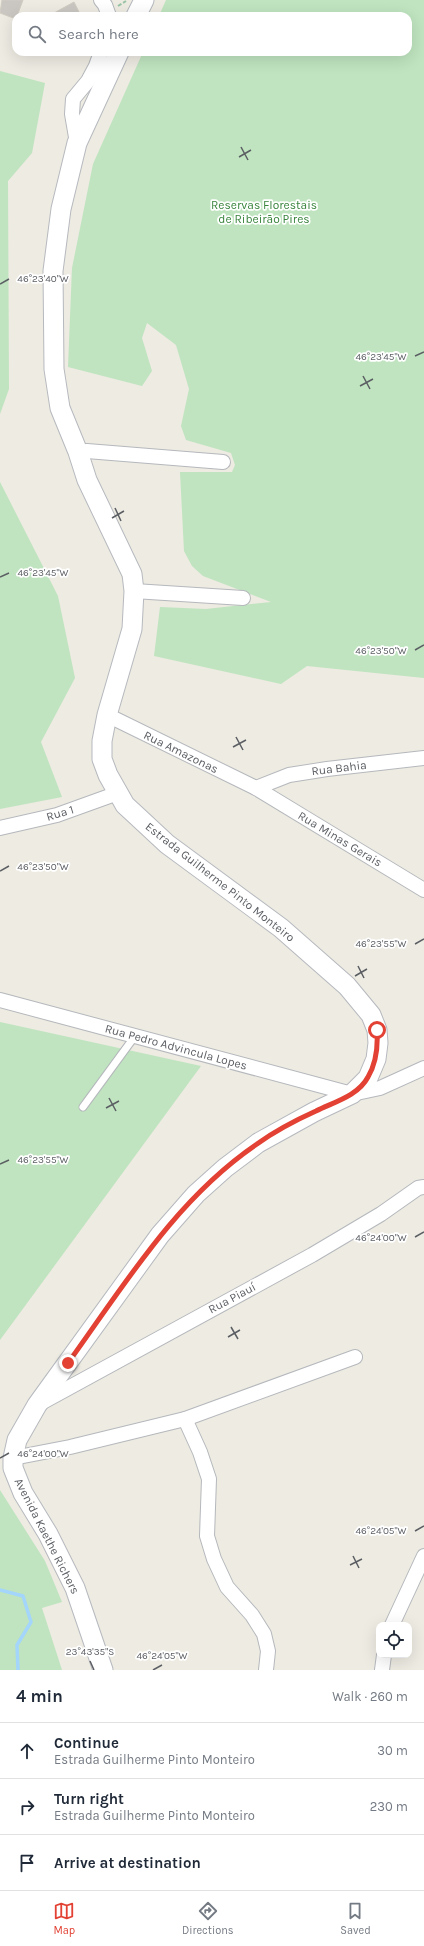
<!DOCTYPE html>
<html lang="en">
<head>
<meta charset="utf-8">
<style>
	body { margin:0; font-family:Karla,sans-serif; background:#f2f2f3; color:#1f2937 }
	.controls { position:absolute; right:12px; bottom:12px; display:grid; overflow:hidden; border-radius:8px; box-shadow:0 4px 16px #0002 }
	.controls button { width:36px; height:36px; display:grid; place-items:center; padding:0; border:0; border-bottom:1px solid #e0e1e3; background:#fff; color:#1f2937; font:20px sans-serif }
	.stop { position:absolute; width:12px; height:12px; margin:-9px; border:3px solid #e24133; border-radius:50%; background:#fff }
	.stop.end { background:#e24133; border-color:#fff; box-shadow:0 1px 4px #0008 }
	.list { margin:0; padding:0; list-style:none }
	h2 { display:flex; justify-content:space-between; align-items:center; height:52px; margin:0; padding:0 16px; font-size:17px }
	h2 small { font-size:13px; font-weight:400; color:#747a83 }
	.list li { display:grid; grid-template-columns:26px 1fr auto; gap:12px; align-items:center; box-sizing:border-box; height:56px; padding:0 16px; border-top:1px solid #e0e1e3 }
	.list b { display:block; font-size:15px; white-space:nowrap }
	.list p { margin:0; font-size:13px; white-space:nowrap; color:#747a83 }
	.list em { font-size:13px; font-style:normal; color:#747a83 }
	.icon { flex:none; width:22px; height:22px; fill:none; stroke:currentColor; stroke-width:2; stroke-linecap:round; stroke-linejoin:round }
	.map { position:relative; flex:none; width:424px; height:1670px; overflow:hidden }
	.search { position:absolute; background:#fff; box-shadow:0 4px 16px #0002; left:12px; right:12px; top:12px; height:44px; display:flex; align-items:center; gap:10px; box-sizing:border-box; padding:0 14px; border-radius:12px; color:#747a83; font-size:15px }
	.sheet { height:220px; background:#fff }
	nav { display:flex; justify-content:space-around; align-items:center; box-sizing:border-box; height:56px; border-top:1px solid #e0e1e3; background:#fff; font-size:11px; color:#747a83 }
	nav a { display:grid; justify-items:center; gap:2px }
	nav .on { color:#e24133 }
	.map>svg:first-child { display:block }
</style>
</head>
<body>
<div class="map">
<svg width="424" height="1670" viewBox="0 0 424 1670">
	<rect width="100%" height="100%" fill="#edebe2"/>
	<g fill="#bfe4bf">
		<polygon points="166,0 424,0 424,678 307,666 281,684 154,656 160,607 206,609 271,602 203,576 192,566 184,551 180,472 232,472 235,465 231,453 186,440 181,426 189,389 176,345 147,323 142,338 152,371 142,386 68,367 72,268 93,164 143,52 408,52 408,16 159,16"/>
		<polygon points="0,71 45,83 32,153 8,181 9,389 0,414"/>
		<polygon points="0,482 58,596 75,678 41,742 62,797 0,809"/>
		<polygon points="0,1022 201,1066 0,1340"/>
		<polygon points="0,1490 45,1561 62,1602 42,1608 62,1670 0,1670"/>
	</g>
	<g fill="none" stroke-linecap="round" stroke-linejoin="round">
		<polyline stroke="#a4d5fb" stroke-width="3.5" points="0,1590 23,1596 31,1622 17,1645 18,1670"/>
	</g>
	<g fill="#cac7c2" stroke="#d1ccc1">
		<polygon points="2,0 23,0 16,19 0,13"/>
		<polygon points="74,2 81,16 56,16 54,13"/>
	</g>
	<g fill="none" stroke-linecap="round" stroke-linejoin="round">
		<defs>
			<polyline id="lane" points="83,1107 135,1036"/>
			<g id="street">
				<polyline points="101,0 105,5 109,16"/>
				<polyline points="77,143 72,114 73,99 88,81 96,66 101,52"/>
				<polyline points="78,452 87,451 223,462"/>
				<polyline points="134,591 243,598"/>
				<polyline points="107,715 256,788 424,890"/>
				<polyline points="256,788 289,775 327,769 424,758"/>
				<polyline points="0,828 57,815 118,793"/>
				<polyline points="0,1000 352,1094 380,1088 424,1068"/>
				<polyline points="39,1404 312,1255 381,1214 418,1188 424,1187"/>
				<polyline points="185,1419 200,1452 209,1479 207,1536 214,1559 227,1587 252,1615 264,1634 268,1651 266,1670"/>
				<polyline points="13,1458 70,1447 185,1419 355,1357"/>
				<polyline points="392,1625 424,1556"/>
				<polyline points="382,1670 384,1655"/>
			</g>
			<g id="secondary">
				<polyline points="136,16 144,0"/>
				<polyline points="103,1670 75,1588 48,1534 23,1493 13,1468 13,1458 17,1440 37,1405 160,1235 196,1194 225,1168 258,1143 314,1112 352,1094 368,1078 376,1059 378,1043 377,1030 371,1015 347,986 281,928 167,844 138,817 125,805 108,775 102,759 102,741 107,715 132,629 134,591 132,574 87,480 78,452 60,408 54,369 53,271 61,209 77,143 119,52"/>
			</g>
		</defs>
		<use href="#lane" stroke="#b5b8bc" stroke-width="9"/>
		<use href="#street" stroke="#b5b8bc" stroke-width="16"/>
		<use href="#secondary" stroke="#b6b9be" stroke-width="21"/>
		<polyline stroke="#99c4a5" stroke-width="2" stroke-dasharray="4 2" stroke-linecap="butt" points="118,6 126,1"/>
		<use href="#lane" stroke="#fff" stroke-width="7"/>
		<use href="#street" stroke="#fff" stroke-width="14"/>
		<use href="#secondary" stroke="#fff" stroke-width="19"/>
	</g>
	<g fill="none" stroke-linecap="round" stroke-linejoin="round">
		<path stroke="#e24133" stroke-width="5" d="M68,1363C125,1284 176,1199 257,1144C275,1131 296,1120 316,1111C334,1102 358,1096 368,1077C377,1062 378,1046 377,1030"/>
	</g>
	<path fill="none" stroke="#5b5e63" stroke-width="1.5" d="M241,147L248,160M239,157L251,150M0,284L9,279M415,356L424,352M363,376L370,389M360,386L373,379M115,508L121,521M112,518L124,511M0,577L9,573M415,650L424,645M236,737L243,750M233,747L246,740M0,871L9,866M415,944L424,939M358,966L364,978M355,976L367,969M109,1098L116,1111M106,1108L119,1101M0,1164L9,1160M415,1237L424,1232M231,1327L238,1339M228,1337L240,1330M0,1458L9,1453M415,1531L424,1526M353,1556L359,1568M350,1565L362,1559M90,1661L94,1670M153,1670L162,1665"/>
	<g text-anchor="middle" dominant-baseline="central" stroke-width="3.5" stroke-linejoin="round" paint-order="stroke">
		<g font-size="12" fill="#38843c" stroke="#fff">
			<text x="264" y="205">Reservas Florestais<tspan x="264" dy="14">de Ribeirão Pires</tspan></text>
		</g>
		<g font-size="12" fill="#5b5e63" stroke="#fff">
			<text transform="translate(181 752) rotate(26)">Rua Amazonas</text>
			<text transform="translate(339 768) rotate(-7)">Rua Bahia</text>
			<text transform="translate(60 813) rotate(-17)">Rua 1</text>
			<text transform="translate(340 839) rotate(31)">Rua Minas Gerais</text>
			<text transform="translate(220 882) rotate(38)">Estrada Guilherme Pinto Monteiro</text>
			<text transform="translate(176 1047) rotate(15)">Rua Pedro Advincula Lopes</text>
			<text transform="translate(232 1298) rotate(-28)">Rua Piauí</text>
			<text transform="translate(47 1536) rotate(63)">Avenida Kaethe Richers</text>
		</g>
	</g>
	<g font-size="10" text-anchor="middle" fill="#5b5e63" stroke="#fff" stroke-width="3.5" stroke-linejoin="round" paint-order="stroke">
		<text x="43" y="282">46°23'40"W</text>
		<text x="381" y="360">46°23'45"W</text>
		<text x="43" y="576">46°23'45"W</text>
		<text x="381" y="654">46°23'50"W</text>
		<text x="43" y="870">46°23'50"W</text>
		<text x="381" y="947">46°23'55"W</text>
		<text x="43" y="1163">46°23'55"W</text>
		<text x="381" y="1241">46°24'00"W</text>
		<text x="43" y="1457">46°24'00"W</text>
		<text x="381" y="1534">46°24'05"W</text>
		<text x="90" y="1655">23°43'35"S</text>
		<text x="162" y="1659">46°24'05"W</text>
	</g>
</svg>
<div class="controls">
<button><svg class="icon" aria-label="locate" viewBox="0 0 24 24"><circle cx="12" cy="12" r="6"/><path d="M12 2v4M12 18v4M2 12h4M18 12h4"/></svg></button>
</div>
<div class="stop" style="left:377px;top:1030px"></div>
<div class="stop end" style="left:68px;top:1363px"></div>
<div class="search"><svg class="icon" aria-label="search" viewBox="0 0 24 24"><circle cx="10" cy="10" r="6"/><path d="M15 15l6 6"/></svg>Search here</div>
</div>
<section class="sheet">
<h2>4 min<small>Walk · 260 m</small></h2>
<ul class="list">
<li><svg class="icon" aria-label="ahead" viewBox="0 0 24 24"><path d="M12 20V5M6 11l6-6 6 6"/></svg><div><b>Continue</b><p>Estrada Guilherme Pinto Monteiro</p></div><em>30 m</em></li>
<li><svg class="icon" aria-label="right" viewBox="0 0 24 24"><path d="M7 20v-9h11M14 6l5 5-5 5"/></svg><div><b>Turn right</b><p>Estrada Guilherme Pinto Monteiro</p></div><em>230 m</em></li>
<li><svg class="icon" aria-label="arrive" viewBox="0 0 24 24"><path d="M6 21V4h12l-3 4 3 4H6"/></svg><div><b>Arrive at destination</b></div></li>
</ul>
</section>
<nav>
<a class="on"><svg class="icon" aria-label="map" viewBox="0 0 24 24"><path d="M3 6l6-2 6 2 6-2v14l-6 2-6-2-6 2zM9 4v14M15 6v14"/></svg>Map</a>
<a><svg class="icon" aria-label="directions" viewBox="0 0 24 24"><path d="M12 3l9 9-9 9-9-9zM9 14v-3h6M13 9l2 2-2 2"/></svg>Directions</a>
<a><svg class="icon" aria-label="saved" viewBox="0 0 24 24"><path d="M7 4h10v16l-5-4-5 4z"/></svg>Saved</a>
</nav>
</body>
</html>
